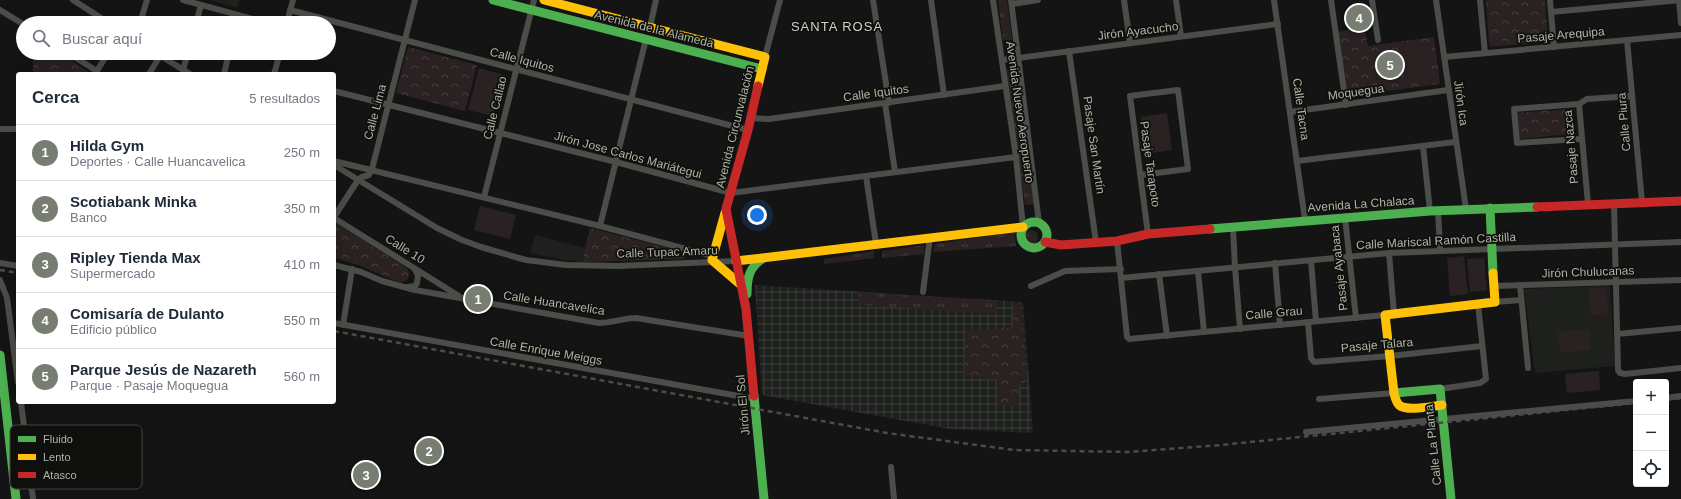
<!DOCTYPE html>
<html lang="es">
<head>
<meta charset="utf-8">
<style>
	body { margin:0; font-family:Arial,sans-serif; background:#f6f6f7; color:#1f2937 }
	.controls { position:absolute; right:12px; bottom:12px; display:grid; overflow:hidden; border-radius:4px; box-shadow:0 4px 16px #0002 }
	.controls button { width:36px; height:36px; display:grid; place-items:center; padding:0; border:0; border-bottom:1px solid #e0e1e3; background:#fff; color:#1f2937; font:20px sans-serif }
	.you { position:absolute; left:757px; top:215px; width:14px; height:14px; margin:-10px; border:3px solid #fff; border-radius:50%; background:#1a73e8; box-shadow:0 0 0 6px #1a73e833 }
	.badge { display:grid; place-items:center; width:26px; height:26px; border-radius:50%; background:#787d72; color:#fff; font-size:13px; font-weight:700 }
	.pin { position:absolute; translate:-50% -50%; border:2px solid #fff; box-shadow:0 1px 4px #0006 }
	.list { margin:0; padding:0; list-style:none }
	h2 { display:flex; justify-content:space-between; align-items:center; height:52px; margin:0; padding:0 16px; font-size:17px }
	h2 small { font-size:13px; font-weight:400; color:#747a83 }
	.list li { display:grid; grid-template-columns:26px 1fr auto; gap:12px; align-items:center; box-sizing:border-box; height:56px; padding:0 16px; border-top:1px solid #e0e1e3 }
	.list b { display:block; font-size:15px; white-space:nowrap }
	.list p { margin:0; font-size:13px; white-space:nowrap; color:#747a83 }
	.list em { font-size:13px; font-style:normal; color:#747a83 }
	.icon { flex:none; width:22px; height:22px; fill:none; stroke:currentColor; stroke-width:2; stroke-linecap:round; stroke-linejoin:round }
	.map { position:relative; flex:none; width:1681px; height:499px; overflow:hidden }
	.search { position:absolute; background:#fff; box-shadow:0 4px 16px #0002; left:16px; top:16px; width:320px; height:44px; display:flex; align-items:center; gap:10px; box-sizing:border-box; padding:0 14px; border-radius:22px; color:#747a83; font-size:15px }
	.panel { position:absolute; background:#fff; box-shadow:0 4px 16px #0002; left:16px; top:72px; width:320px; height:332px; border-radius:4px }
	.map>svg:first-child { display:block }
</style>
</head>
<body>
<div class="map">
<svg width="1681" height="499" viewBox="0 0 1681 499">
	<defs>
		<pattern id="industrial-grid" width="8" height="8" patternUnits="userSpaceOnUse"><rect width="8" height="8" fill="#1e201e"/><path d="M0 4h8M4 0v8" fill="none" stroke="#3c3e3c"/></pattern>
		<pattern id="grass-tufts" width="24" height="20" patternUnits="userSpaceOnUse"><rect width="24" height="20" fill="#2a2222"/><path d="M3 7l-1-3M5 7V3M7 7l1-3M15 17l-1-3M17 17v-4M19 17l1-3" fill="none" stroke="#46403f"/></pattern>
		<pattern id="park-crowns" width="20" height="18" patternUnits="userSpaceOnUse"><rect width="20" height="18" fill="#2a2222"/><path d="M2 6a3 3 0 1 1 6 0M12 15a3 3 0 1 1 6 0" fill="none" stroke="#46403f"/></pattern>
	</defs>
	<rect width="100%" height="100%" fill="#141414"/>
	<g fill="#1e201e">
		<polygon points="210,0 240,0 237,8"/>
		<polygon points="535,235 585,248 582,262 565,260 530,253"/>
		<polygon points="1610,286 1615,366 1535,373 1524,289"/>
	</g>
	<polygon fill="url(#industrial-grid)" points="755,285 1023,302 1033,433 951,429 762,395"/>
	<g fill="url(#grass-tufts)">
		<polygon points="998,0 1007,0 1012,40 1003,41"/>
		<polygon points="1016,69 1035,204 1025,205 1006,70"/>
		<circle cx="1031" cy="237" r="7"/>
		<polygon points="1015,232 1016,246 933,252 935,244"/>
		<polygon points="924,245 924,254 882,258 882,251"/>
		<polygon points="874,251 874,258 824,264 824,259"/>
		<polygon points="859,292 997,301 996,314 858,305"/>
	</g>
	<g fill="url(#park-crowns)">
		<polygon points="1486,0 1545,0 1548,38 1544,42 1491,47 1489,43"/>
		<polygon points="1364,27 1368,46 1434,37 1440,84 1348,96 1338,32"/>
		<polygon points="408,47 477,65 465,111 396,93"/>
		<polygon points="33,53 60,53 89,72 88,74 33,74"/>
		<polygon points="1569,109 1571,134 1518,139 1516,113"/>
		<path d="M334,222L407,268C412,277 407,283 398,282L359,265L334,258Z"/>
		<polygon points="590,228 687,253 685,259 582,262"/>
		<polygon points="1013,304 1021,304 1027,381 1020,384 1017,406 998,405 998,380 964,376 966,330 1012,328"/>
	</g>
	<g fill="#2a2222">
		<polygon points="1426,44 1430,79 1405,82 1401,47"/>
		<polygon points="479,68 504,75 493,116 468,110"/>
		<polygon points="1167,113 1172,150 1146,154 1141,117"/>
		<polygon points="480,206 516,215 510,239 474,230"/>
		<polygon points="1464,256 1468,294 1450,296 1447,258"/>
		<polygon points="1484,258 1487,290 1470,292 1467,259"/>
		<polygon points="1589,288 1606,288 1608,315 1590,315"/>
		<polygon points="1589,329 1591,350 1560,353 1558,332"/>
		<polygon points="1599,371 1600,390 1567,393 1565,374"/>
	</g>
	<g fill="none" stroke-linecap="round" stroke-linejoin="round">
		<g stroke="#4b4d48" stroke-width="6">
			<polyline points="73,0 109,23"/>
			<polyline points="183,0 268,23"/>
			<polyline points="873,0 889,103"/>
			<polyline points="931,0 944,95"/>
			<polyline points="993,0 1016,157 1023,227"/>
			<polyline points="1011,0 1039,223"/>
			<polyline points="1124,0 1130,43"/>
			<polyline points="1176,0 1181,36"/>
			<polyline points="1274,0 1305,220"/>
			<polyline points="1331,0 1346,105"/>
			<polyline points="1372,0 1378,40"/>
			<polyline points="1436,0 1466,209"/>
			<polyline points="1480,0 1485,53"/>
			<polyline points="1550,0 1554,47"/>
			<polyline points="1679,0 1681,23"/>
			<polyline points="1012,4 1038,0"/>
			<polyline points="0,10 23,24"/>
			<polyline points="290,10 748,130"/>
			<polyline points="1551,12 1681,0"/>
			<polyline points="140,23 147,0"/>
			<polyline points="196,23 201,5"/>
			<polyline points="236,23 238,15"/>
			<polyline points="287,23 293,0"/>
			<polyline points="650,27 656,0"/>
			<polyline points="1627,40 1642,202"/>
			<polyline points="1069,51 1096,242"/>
			<polyline points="68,53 97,71"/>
			<polyline points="156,53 190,74"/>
			<polyline points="765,57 780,0"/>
			<polyline points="1444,57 1681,35"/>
			<polyline points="1002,60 1278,24"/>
			<polyline points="183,70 188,53"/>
			<polyline points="95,74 108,53"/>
			<polyline points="149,74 160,56"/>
			<polyline points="224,74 229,53"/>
			<polyline points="274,74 280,53"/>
			<polyline points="334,91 616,162 731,193 1016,157"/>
			<polyline points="885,103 895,172"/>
			<polyline points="1579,104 1588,204"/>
			<polyline points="1290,112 1448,90"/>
			<polyline points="750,118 769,119 1005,86"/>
			<polyline points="0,129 18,129"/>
			<polyline points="1582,139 1517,143 1514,109 1579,104 1587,99 1632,96"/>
			<polyline points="1423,146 1430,211"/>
			<polyline points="334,161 600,226 712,256"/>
			<polyline points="1297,161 1455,142"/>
			<polyline points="334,165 437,228 462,240 481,247 526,260 566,265 618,266 736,261"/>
			<polyline points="1141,175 1188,169 1178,90 1130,96 1148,234"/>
			<polyline points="866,176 876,244"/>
			<polyline points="484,197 534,0"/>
			<polyline points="1614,203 1618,370 1620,373 1625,374 1681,368"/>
			<polyline points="1438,210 1440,250"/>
			<polyline points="334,217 358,180 362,177 369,175 372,169 415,0"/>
			<polyline points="1345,217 1356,318"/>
			<polyline points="334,218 462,298"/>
			<polyline points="600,226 646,39"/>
			<polyline points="1233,228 1235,267 1240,329"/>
			<polyline points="1117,241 1127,337 1129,339 1385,315"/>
			<polyline points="1389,253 1394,314"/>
			<polyline points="1311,261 1316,321"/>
			<polyline points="0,263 18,266"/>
			<polyline points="1275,263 1280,325"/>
			<path d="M334,265L361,272L382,281L415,290L599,323C612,323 624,318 636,318L749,336"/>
			<polyline points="1198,271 1204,332"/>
			<polyline points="1159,274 1167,336"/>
			<polyline points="1121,278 1389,253 1681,242"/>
			<polyline points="0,280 7,298 18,382"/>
			<polyline points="1520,285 1528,368"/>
			<polyline points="1031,286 1065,271 1121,269"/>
			<polyline points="1495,286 1681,280"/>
			<polyline points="408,287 415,286 417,283 418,275 415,270"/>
			<polyline points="923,292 930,237"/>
			<polyline points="1495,302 1521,300"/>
			<polyline points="1308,322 1311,358 1314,362 1390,356 1482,346"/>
			<polyline points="334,323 755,399"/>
			<polyline points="343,325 352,269"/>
			<polyline points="1617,334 1681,328"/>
			<polyline points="1440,389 1480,383 1486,379 1478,304"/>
			<polyline points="1666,398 1681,396"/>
			<polyline points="1319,399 1394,393"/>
			<polyline points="21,402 33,499"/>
			<polyline points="1306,432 1636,401"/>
			<polyline points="891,467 894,499"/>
		</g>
		<g stroke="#4caf50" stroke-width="9">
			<polyline points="493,0 762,69"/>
			<polyline points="1490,208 1493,273"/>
			<circle cx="1034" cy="235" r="13"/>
			<polyline points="1210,229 1430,211 1537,207"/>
			<path d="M747,294C747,278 749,268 762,259"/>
			<polyline points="0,355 16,499"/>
			<polyline points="1394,393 1440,389 1451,499"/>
			<polyline points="754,396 764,499"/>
		</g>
		<g stroke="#ffc107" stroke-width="9">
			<polyline points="544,0 765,57 758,86"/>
			<polyline points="725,213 712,260 741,285"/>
			<polyline points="736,261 1023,227"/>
			<path d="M1442,405C1432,406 1407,412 1399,405C1396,402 1395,397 1394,393L1385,315L1495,302L1493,273"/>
		</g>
		<g stroke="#c62828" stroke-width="9">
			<polyline points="1537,207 1681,201"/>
			<polyline points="1045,242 1061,245 1117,241 1148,234 1210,229"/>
			<polyline points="754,396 746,309 726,209 748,130 758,86"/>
		</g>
		<g stroke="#4b4c48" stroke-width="2.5" stroke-dasharray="5 4" stroke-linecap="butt">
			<polyline points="0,270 18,273"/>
			<polyline points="334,331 887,433 1014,450 1128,452 1221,445 1636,403"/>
			<polyline points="1666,400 1681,398"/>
		</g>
	</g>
	<g text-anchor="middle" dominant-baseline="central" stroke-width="3.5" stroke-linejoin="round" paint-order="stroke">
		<g font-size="12" fill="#aeb5a5" stroke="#0f100e">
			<text transform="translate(654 29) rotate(14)">Avenida de la Alameda</text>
			<text transform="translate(1138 31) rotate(-7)">Jirón Ayacucho</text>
			<text transform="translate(1561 35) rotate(-5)">Pasaje Arequipa</text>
			<text transform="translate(522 60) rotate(15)">Calle Iquitos</text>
			<text transform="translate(1356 92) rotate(-8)">Moquegua</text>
			<text transform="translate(876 93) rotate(-8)">Calle Iquitos</text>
			<text transform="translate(1461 103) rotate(82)">Jirón Ica</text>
			<text transform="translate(495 108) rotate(-76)">Calle Callao</text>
			<text transform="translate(1301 109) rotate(82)">Calle Tacna</text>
			<text transform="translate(375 112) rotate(-75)">Calle Lima</text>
			<text transform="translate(1020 112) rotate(82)">Avenida Nuevo Aeropuerto</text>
			<text transform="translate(1624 122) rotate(-95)">Calle Piura</text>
			<text transform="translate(735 127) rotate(-76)">Avenida Circunvalación</text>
			<text transform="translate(1094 145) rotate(82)">Pasaje San Martín</text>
			<text transform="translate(1571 147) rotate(-95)">Pasaje Nazca</text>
			<text transform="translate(628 155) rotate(15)">Jirón Jose Carlos Mariátegui</text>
			<text transform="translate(1150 164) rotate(82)">Pasaje Tarapoto</text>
			<text transform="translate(1361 204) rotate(-4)">Avenida La Chalaca</text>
			<text transform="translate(1436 241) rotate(-3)">Calle Mariscal Ramón Castilla</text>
			<text transform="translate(405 249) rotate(32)">Calle 10</text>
			<text transform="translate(667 252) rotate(-2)">Calle Tupac Amaru</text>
			<text transform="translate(1339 268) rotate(-96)">Pasaje Ayabaca</text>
			<text transform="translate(1588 272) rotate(-2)">Jirón Chulucanas</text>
			<text transform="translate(554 303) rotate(9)">Calle Huancavelica</text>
			<text transform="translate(1274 313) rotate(-5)">Calle Grau</text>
			<text transform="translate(1377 345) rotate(-5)">Pasaje Talara</text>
			<text transform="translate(546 351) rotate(10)">Calle Enrique Meiggs</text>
			<text transform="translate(743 405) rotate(-95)">Jirón El Sol</text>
			<text transform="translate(1433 445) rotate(-96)">Calle La Planta</text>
		</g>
		<g font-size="13" letter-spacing="1" fill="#ccd1c6" stroke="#0f100e">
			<text x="837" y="26">SANTA ROSA</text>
		</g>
	</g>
	<rect x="10" y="425" width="132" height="64" rx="6" fill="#0f100e" stroke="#3f423b" stroke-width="1"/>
	<rect x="18" y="436" width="18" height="6" fill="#4caf50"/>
	<rect x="18" y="454" width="18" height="6" fill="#ffc107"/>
	<rect x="18" y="472" width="18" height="6" fill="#c62828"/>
	<g font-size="11" fill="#aeb5a5">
		<text x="43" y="443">Fluido</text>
		<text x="43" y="461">Lento</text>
		<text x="43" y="479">Atasco</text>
	</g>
</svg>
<div class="controls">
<button>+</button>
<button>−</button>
<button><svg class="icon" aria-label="locate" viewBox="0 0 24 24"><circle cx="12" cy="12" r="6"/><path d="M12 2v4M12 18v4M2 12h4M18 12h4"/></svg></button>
</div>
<div class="you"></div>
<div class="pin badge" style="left:478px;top:299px">1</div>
<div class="pin badge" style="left:429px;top:451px">2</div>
<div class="pin badge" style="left:366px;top:475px">3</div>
<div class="pin badge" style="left:1359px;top:18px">4</div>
<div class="pin badge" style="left:1390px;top:65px">5</div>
<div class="search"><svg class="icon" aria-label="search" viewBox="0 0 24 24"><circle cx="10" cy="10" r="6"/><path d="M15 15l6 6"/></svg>Buscar aquí</div>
<section class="panel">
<h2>Cerca<small>5 resultados</small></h2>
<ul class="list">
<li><span class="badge">1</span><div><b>Hilda Gym</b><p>Deportes · Calle Huancavelica</p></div><em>250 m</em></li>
<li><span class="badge">2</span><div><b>Scotiabank Minka</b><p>Banco</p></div><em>350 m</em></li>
<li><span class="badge">3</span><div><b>Ripley Tienda Max</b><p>Supermercado</p></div><em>410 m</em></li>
<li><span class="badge">4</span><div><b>Comisaría de Dulanto</b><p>Edificio público</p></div><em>550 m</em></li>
<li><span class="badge">5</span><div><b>Parque Jesús de Nazareth</b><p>Parque · Pasaje Moquegua</p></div><em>560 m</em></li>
</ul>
</section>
</div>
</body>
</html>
